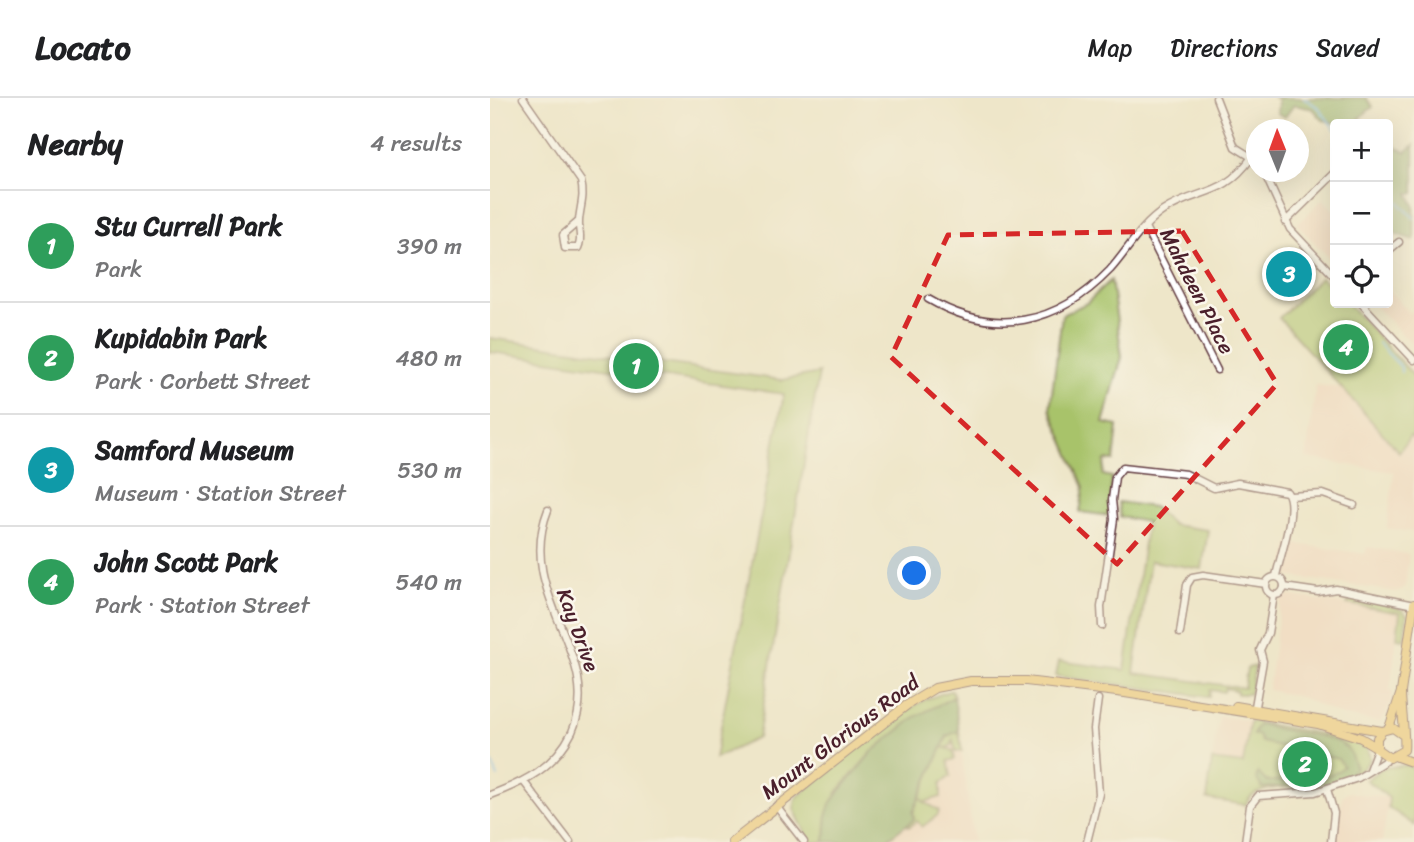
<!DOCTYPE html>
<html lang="en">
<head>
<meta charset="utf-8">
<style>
	body { margin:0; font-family:Sriracha,sans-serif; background:#f6f6f6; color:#202124 }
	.controls { position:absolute; right:21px; top:21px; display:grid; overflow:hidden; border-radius:7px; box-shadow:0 7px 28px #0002 }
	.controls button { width:63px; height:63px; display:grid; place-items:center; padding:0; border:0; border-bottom:2px solid #e0e0e0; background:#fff; color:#202124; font:35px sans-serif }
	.compass { position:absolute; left:756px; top:21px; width:63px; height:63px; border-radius:50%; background:#fff; box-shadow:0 7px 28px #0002; rotate:359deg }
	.you { position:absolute; left:425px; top:476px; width:24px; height:24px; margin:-18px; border:5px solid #fff; border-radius:50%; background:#1a73e8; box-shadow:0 0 0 10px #1a73e833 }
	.badge { display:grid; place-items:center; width:46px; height:46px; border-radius:50%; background:#d1495b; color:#fff; font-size:23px; font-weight:700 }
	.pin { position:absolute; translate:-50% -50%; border:4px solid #fff; box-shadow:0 2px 7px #0006 }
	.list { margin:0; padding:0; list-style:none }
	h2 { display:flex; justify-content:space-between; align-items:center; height:91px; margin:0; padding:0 28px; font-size:30px }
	h2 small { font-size:23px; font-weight:400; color:#757577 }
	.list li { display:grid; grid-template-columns:46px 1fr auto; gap:21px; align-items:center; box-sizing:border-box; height:112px; padding:0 28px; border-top:2px solid #e0e0e0 }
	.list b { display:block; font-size:26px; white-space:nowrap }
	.list p { margin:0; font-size:23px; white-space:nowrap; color:#757577 }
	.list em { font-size:23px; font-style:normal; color:#757577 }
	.icon { flex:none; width:38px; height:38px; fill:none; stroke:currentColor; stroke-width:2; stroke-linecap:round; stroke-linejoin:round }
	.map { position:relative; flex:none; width:924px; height:744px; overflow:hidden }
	header { display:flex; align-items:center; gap:42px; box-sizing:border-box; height:98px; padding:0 35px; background:#fff; border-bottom:2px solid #e0e0e0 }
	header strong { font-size:33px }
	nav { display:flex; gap:38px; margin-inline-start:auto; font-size:24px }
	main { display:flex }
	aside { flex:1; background:#fff }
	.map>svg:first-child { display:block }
</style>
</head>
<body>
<header>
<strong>Locato</strong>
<nav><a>Map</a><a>Directions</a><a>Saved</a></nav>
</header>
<main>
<aside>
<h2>Nearby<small>4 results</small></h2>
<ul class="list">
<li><span class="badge" style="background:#2e9e5b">1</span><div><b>Stu Currell Park</b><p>Park</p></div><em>390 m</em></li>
<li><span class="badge" style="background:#2e9e5b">2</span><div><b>Kupidabin Park</b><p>Park · Corbett Street</p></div><em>480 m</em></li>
<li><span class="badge" style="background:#0f9aa8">3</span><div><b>Samford Museum</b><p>Museum · Station Street</p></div><em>530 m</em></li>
<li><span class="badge" style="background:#2e9e5b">4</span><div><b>John Scott Park</b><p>Park · Station Street</p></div><em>540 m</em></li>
</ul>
</aside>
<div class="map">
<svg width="924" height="744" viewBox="0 0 924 744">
	<rect width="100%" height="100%" fill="#fbf7ec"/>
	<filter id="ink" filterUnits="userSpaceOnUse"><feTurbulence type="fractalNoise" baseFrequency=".0143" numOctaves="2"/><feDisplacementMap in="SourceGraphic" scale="14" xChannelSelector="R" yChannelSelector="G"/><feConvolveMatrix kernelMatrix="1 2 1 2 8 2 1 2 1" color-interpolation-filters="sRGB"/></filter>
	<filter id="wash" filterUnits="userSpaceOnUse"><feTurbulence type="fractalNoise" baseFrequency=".00686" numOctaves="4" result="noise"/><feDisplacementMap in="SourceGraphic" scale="28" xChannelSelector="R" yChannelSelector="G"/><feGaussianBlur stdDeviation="1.57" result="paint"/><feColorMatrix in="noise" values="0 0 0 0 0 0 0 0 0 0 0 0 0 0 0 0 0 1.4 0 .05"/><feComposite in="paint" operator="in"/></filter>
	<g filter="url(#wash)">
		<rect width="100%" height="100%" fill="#eee6c9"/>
		<g fill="#f3d4be">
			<polygon points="833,101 845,114 845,166 807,126"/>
			<polygon points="898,192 922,217 924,206 924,248 882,205 898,205"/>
			<polygon points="826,287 852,290 909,354 920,337 924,341 924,434 897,430 904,374 816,360"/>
			<polygon points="799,445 875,456 877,449 919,456 915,489 908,494 798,478 794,472"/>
			<polygon points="797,497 910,515 900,593 903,592 901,603 895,618 889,624 853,618 811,599 778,592 791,502"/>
			<polygon points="729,618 760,623 753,667 722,662"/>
			<polygon points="469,633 484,744 394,744 424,722 423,715 458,637"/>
			<polygon points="857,694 899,700 892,744 845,744 852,699"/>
		</g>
		<g fill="#a8c36a" stroke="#79714a" stroke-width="2">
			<polygon points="831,179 845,192 845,205 857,205 924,278 924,341 920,338 909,354 789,220"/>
			<polygon points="621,182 632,259 613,325 628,328 624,363 615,362 613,377 622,379 619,408 621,418 590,414 594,389 560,311 572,217 597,205"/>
			<polygon points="0,240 292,282 329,275 268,640 225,660 294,296 0,254"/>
			<polygon points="628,404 663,409 683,427 718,432 712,471 660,463 644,575 754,590 757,570 765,568 760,596 747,596 747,593 735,590 734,594 720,592 719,599 566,578 569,563 635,572 657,424 630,419"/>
			<polygon points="869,499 913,512 917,518 914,541 907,540 910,515 857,506 861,500"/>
			<polygon points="462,592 464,599 425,619 381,655 347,694 336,724 335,744 320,744 304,711 306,700 401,621 437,601"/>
			<path d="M760,623L861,641L877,650L880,661C856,704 765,674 756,707L717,701L722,662L753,666Z"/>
			<polygon points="469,633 472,653 466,654 463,642 461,648 455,650 463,652 465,661 458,663 461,678 451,685 451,699 434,704 449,712 448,717 432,729 427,723 419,729 417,727 424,721 423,715 429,700 434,703 430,699 458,637"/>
			<polygon points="917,667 924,671 924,727 898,709 899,700 876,682 892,670"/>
		</g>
		<g fill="#86a95e" stroke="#686444" stroke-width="2">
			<polygon points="785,0 876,0 883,9 869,20 876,26 849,26 833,22 823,11 804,7 795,19 787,15 788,2"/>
			<polygon points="898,36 906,49 916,54 924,47 924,95 919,95 924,108 924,142 906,136 898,121"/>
			<polygon points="464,599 469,633 457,638 423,714 424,721 394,744 335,744 337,715 341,704 381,655 425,619"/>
			<path d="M772,626C791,636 849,634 860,654C862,659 863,665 866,669C846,695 800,686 772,690L766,680L768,675L776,683C793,684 843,683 853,668L848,661L771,644L768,637H763L767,628Z"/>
		</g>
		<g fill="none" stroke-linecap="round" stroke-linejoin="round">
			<g stroke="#75b7ea" stroke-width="2">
				<polyline points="814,0 829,10 845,32"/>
				<polyline points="898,93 924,120"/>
				<polyline points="888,245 911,269 911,274"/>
				<polyline points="0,660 8,679"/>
			</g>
		</g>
	</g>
	<g filter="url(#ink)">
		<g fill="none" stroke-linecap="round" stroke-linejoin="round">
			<defs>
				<g id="minor">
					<path d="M33,0L91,83C95,99 90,108 89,123C88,133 93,139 88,150H75L73,137L88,124"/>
					<polyline points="726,0 745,49 766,62"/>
					<polyline points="774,74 800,131 845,179"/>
					<polyline points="795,124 845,75"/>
					<polyline points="655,129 727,272"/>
					<polyline points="898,153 909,144"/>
					<path d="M438,201C505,240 567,227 620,172C638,152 650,128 673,113C710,89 732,101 762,59"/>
					<polyline points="871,205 924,262"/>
					<polyline points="800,398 833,396 864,407"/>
					<circle cx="785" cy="488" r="9"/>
					<polyline points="794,489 828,494 846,491 924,507"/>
					<path d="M612,528L611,509L624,421L622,402L625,379L633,369L696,376L724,390L748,385L797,394C808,410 790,458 786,478"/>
					<polyline points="690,535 697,487 702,479 713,477 776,486"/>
					<polyline points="764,614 773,563 770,552 778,535 784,497"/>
					<polyline points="879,672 887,651"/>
					<polyline points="34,684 80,744"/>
					<polyline points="837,691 844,715 841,744"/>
					<path d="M0,697C35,684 65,669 82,634C116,557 24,498 58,412"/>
					<polyline points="286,708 314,744"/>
					<polyline points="597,744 609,696 604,631 608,601"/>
					<polyline points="755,744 760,708 768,698 825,694 868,680 900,660"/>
				</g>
				<g id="major">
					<path d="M911,594C911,608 916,644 914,652L900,660L887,651V640L892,633L903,630L913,637"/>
					<polyline points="746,608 892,633"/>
					<polyline points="899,630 911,594 924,506"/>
					<polyline points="907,659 924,665"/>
					<polyline points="242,744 417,607 445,590 481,583 536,583 635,595 828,626 871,640 886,649"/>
				</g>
			</defs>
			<use href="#minor" stroke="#633d43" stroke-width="9"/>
			<use href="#major" stroke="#633d43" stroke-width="10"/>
			<use href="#minor" stroke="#fff" stroke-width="6"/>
			<use href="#major" stroke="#efc469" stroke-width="8"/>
		</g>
	</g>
	<path d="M0 0H924V744H0ZM692,133L787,286L627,466L401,259L458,137Z" fill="#eee6c9" fill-opacity=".55" fill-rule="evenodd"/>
	<path fill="none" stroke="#d62828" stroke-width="5" stroke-dasharray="14 9" stroke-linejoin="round" d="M692,133L787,286L627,466L401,259L458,137Z"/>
	<g text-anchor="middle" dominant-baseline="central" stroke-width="5" stroke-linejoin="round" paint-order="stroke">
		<g font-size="21" fill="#4a1f2b" stroke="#fbf7ec">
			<text transform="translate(707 193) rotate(63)">Mahdeen Place</text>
			<text transform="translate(88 532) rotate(70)">Kay Drive</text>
			<text transform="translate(350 639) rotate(-37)">Mount Glorious Road</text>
		</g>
	</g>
</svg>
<div class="controls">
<button>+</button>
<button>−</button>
<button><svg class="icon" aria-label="locate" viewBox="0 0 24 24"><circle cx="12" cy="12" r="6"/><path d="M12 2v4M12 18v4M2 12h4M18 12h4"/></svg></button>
</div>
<svg class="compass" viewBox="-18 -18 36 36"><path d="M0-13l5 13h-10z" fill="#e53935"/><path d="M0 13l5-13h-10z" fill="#757577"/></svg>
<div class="you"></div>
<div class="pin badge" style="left:146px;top:268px;background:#2e9e5b">1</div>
<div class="pin badge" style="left:815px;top:666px;background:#2e9e5b">2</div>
<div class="pin badge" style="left:799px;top:176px;background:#0f9aa8">3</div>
<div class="pin badge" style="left:856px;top:249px;background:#2e9e5b">4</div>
</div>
</main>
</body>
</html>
